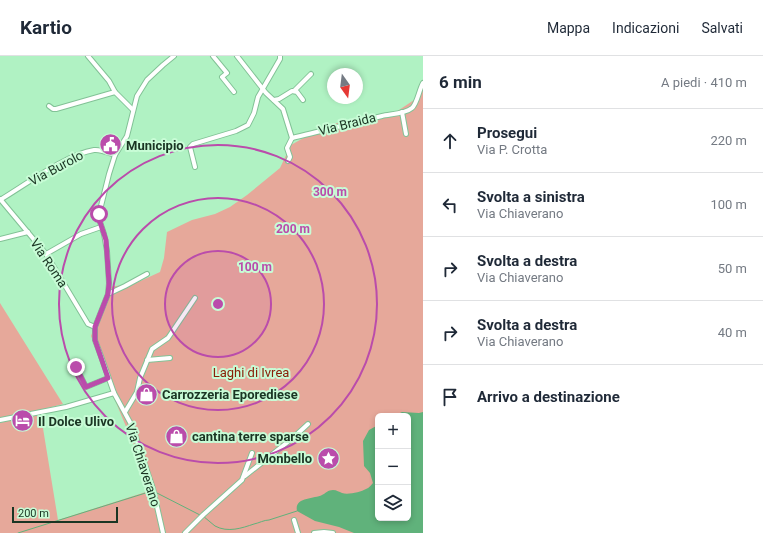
<!DOCTYPE html>
<html lang="it">
<head>
<meta charset="utf-8">
<style>
	body { margin:0; font-family:Roboto,sans-serif; background:#f6f6f7; color:#1f2937 }
	.controls { position:absolute; right:12px; bottom:12px; display:grid; overflow:hidden; border-radius:6px; box-shadow:0 2px 6px #0003 }
	.controls button { width:36px; height:36px; display:grid; place-items:center; padding:0; border:0; border-bottom:1px solid #e0e1e3; background:#fff; color:#1f2937; font:20px sans-serif }
	.compass { position:absolute; left:327px; top:12px; width:36px; height:36px; border-radius:50%; background:#fff; box-shadow:0 2px 6px #0003; rotate:166deg }
	.scale { position:absolute; left:12px; bottom:10px; width:106px; box-sizing:border-box; padding-left:4px; border:2px solid #1a3523; border-top:0; font-size:11px; line-height:14px; white-space:nowrap; color:#1a3523; -webkit-text-stroke:3px #c8fcd6; paint-order:stroke }
	.stop { position:absolute; width:12px; height:12px; margin:-9px; border:3px solid #ba4cab; border-radius:50%; background:#fff }
	.stop.end { background:#ba4cab; border-color:#fff; box-shadow:0 1px 4px #0008 }
	.list { margin:0; padding:0; list-style:none }
	h2 { display:flex; justify-content:space-between; align-items:center; height:52px; margin:0; padding:0 16px; font-size:17px }
	h2 small { font-size:13px; font-weight:400; color:#747a83 }
	.list li { display:grid; grid-template-columns:26px 1fr auto; gap:12px; align-items:center; box-sizing:border-box; height:64px; padding:0 16px; border-top:1px solid #e0e1e3 }
	.list b { display:block; font-size:15px; white-space:nowrap }
	.list p { margin:0; font-size:13px; white-space:nowrap; color:#747a83 }
	.list em { font-size:13px; font-style:normal; color:#747a83 }
	.icon { flex:none; width:22px; height:22px; fill:none; stroke:currentColor; stroke-width:2; stroke-linecap:round; stroke-linejoin:round }
	.map { position:relative; flex:none; width:423px; height:477px; overflow:hidden }
	header { display:flex; align-items:center; gap:24px; box-sizing:border-box; height:56px; padding:0 20px; background:#fff; border-bottom:1px solid #e0e1e3 }
	header strong { font-size:19px }
	nav { display:flex; gap:22px; margin-inline-start:auto; font-size:14px }
	main { display:flex }
	aside { flex:1; background:#fff }
	.map>svg:first-child { display:block }
</style>
</head>
<body>
<header>
<strong>Kartio</strong>
<nav><a>Mappa</a><a>Indicazioni</a><a>Salvati</a></nav>
</header>
<main>
<div class="map">
<svg width="423" height="477" viewBox="0 0 423 477">
	<rect width="100%" height="100%" fill="#b0f2c3"/>
	<path fill="#e6a89a" fill-rule="evenodd" d="M423,27V477H0V247L63,348L40,354L58,464L149,435L143,420L137,397L112,337L91,280L109,231L136,227L160,216L164,202L167,176L192,164L215,158L230,151L247,139L280,112L291,89L314,76L337,67L358,62L396,56L414,44ZM378,360H408V462H378Z"/>
	<path fill="#60b27b" d="M402,356L419,357L423,356V477H354L339,471L315,465L297,455C294,441 314,443 322,439C326,437 328,434 333,434C337,434 339,436 342,437C348,439 361,436 366,433C369,432 371,429 373,427L370,417L364,410L363,385L369,374L378,369V462H408V360H394Z"/>
	<g fill="none" stroke-linecap="round" stroke-linejoin="round">
		<g stroke="#60b27b" stroke-width="1">
			<polyline points="155,436 200,459"/>
			<path d="M203,460C207,463 211,467 215,470C228,477 242,472 254,468C259,467 264,464 269,464L297,455"/>
			<polyline points="18,477 152,435"/>
		</g>
		<defs>
			<g id="minor">
				<polyline points="88,0 109,25 115,36"/>
				<polyline points="213,0 227,17 222,21 234,36"/>
				<polyline points="237,0 266,37 283,53 292,82"/>
				<polyline points="294,35 311,18"/>
				<polyline points="274,44 279,43 292,35 297,36 303,44"/>
				<polyline points="49,50 53,53 56,53 115,36 133,54"/>
				<polyline points="402,56 406,78"/>
				<path d="M292,82C322,75 352,67 382,60C390,58 405,58 412,52C417,48 419,34 423,27"/>
				<polyline points="288,105 290,101 287,92 292,82"/>
				<polyline points="195,111 190,91 193,88 236,75 248,69 254,57 258,41 280,3 280,0"/>
				<polyline points="0,143 46,198 88,268 95,271"/>
				<path d="M0,144C25,129 67,98 94,94C101,93 108,97 115,99"/>
				<polyline points="0,183 28,176"/>
				<polyline points="46,198 81,178 101,171"/>
				<polyline points="108,238 125,230 147,218"/>
				<polyline points="147,304 170,302"/>
				<polyline points="76,311 86,331 108,322"/>
				<polyline points="125,356 137,336 140,322 152,293 168,282 195,242"/>
				<polyline points="0,364 66,351 114,337"/>
				<polyline points="245,420 294,381 308,368"/>
				<polyline points="294,464 298,477"/>
				<polyline points="163,477 153,433 132,370 114,337 102,303 95,284 95,271 108,238 109,227 107,195 104,178 100,166 99,158 109,118 115,99 127,80 137,40 147,24 163,9 174,0"/>
				<polyline points="185,477 203,459 242,424 252,397"/>
				<polyline points="314,477 324,476 333,477"/>
			</g>
		</defs>
		<use href="#minor" stroke="#82c296" stroke-width="6"/>
		<use href="#minor" stroke="#fff" stroke-width="4"/>
	</g>
	<g fill="none" stroke-linecap="round" stroke-linejoin="round">
		<polyline stroke="#ba4cab" stroke-width="5" points="76,311 86,331 108,322 95,284 95,271 108,238 109,227 106,184 100,166 99,158"/>
	</g>
	<circle cx="218" cy="248" r="53" fill="#ba4cab" fill-opacity=".12"/>
	<g fill="none" stroke="#ba4cab" stroke-width="2">
		<circle cx="218" cy="248" r="53"/>
		<circle cx="218" cy="248" r="106"/>
		<circle cx="218" cy="248" r="159"/>
	</g>
	<defs>
		<symbol id="civic-disc" viewBox="-11 -11 22 22"><circle r="9.5" fill="#ba4cab" stroke="#c8fcd6"/><path d="M-.6-6.5H3V-4.5H.6V-3L4-1V1h2V6H-6V1h2V-1L-.6-3ZM-1.2 2.5V6h2.4V2.5Z" fill="#fff"/></symbol>
		<symbol id="shop-disc" viewBox="-11 -11 22 22"><circle r="9.5" fill="#ba4cab" stroke="#c8fcd6"/><path d="M-5-2.5h2.3a2.7 3.5 0 0 1 5.4 0H5L5.5 6h-11ZM-1.5-2.5h3a1.5 2.3 0 0 0-3 0Z" fill="#fff"/></symbol>
		<symbol id="hotel-disc" viewBox="-11 -11 22 22"><circle r="9.5" fill="#ba4cab" stroke="#c8fcd6"/><path d="M-6-4.5h1.5V1H6V5H4.5V3h-9V5H-6ZM-4 0a1.8 1.8 0 1 1 3.6 0ZM.5 0V-2.5h3Q6-2.5 6 0Z" fill="#fff"/></symbol>
		<symbol id="sight-disc" viewBox="-11 -11 22 22"><circle r="9.5" fill="#ba4cab" stroke="#c8fcd6"/><path d="M0-6L1.8-2.2L6-1.7L2.9 1.2L3.7 5.4L0 3.3L-3.7 5.4L-2.9 1.2L-6-1.7L-1.8-2.2Z" fill="#fff"/></symbol>
	</defs>
	<g fill-rule="evenodd">
		<use href="#civic-disc" x="98" y="76" width="25" height="25"/>
		<use href="#shop-disc" x="134" y="326" width="25" height="25"/>
		<use href="#hotel-disc" x="10" y="352" width="25" height="25"/>
		<use href="#shop-disc" x="164" y="368" width="25" height="25"/>
		<use href="#sight-disc" x="316" y="390" width="25" height="25"/>
	</g>
	<g text-anchor="middle" dominant-baseline="central" stroke-width="4" stroke-linejoin="round" paint-order="stroke">
		<g font-size="13" fill="#1a3523" stroke="#c8fcd6">
			<text transform="translate(347 68) rotate(-14)">Via Braida</text>
			<text transform="translate(56 112) rotate(-28)">Via Burolo</text>
			<text transform="translate(49 207) rotate(56)">Via Roma</text>
			<text transform="translate(143 409) rotate(72)">Via Chiaverano</text>
		</g>
		<g font-size="13" font-weight="bold" fill="#1a3523" stroke="#c8fcd6" text-anchor="start">
			<text x="126" y="89">Municipio</text>
			<text x="162" y="338">Carrozzeria Eporediese</text>
			<text x="38" y="365">Il Dolce Ulivo</text>
			<text x="192" y="380">cantina terre sparse</text>
			<text x="312" y="402" text-anchor="end">Monbello</text>
		</g>
		<g font-size="13" fill="#8a2009" stroke="#c8fcd6">
			<text x="251" y="316">Laghi di Ivrea</text>
		</g>
	</g>
	<circle cx="218" cy="248" r="6" fill="#ba4cab" stroke="#c8fcd6" stroke-width="2"/>
	<g font-size="12" text-anchor="middle" font-weight="bold" fill="#ba4cab" stroke="#c8fcd6" stroke-width="4" stroke-linejoin="round" paint-order="stroke">
		<text x="330" y="140">300 m</text>
		<text x="293" y="177">200 m</text>
		<text x="255" y="215">100 m</text>
	</g>
</svg>
<div class="controls">
<button>+</button>
<button>−</button>
<button><svg class="icon" aria-label="layers" viewBox="0 0 24 24"><path d="M12 4l9 5-9 5-9-5zM3 14l9 5 9-5"/></svg></button>
</div>
<svg class="compass" viewBox="-18 -18 36 36"><path d="M0-13l5 13h-10z" fill="#e53935"/><path d="M0 13l5-13h-10z" fill="#747a83"/></svg>
<div class="scale">200 m</div>
<div class="stop" style="left:99px;top:158px"></div>
<div class="stop end" style="left:76px;top:311px"></div>
</div>
<aside>
<h2>6 min<small>A piedi · 410 m</small></h2>
<ul class="list">
<li><svg class="icon" aria-label="ahead" viewBox="0 0 24 24"><path d="M12 20V5M6 11l6-6 6 6"/></svg><div><b>Prosegui</b><p>Via P. Crotta</p></div><em>220 m</em></li>
<li><svg class="icon" aria-label="left" viewBox="0 0 24 24"><path d="M17 20v-9H6M10 6l-5 5 5 5"/></svg><div><b>Svolta a sinistra</b><p>Via Chiaverano</p></div><em>100 m</em></li>
<li><svg class="icon" aria-label="right" viewBox="0 0 24 24"><path d="M7 20v-9h11M14 6l5 5-5 5"/></svg><div><b>Svolta a destra</b><p>Via Chiaverano</p></div><em>50 m</em></li>
<li><svg class="icon" aria-label="right" viewBox="0 0 24 24"><path d="M7 20v-9h11M14 6l5 5-5 5"/></svg><div><b>Svolta a destra</b><p>Via Chiaverano</p></div><em>40 m</em></li>
<li><svg class="icon" aria-label="arrive" viewBox="0 0 24 24"><path d="M6 21V4h12l-3 4 3 4H6"/></svg><div><b>Arrivo a destinazione</b></div></li>
</ul>
</aside>
</main>
</body>
</html>
